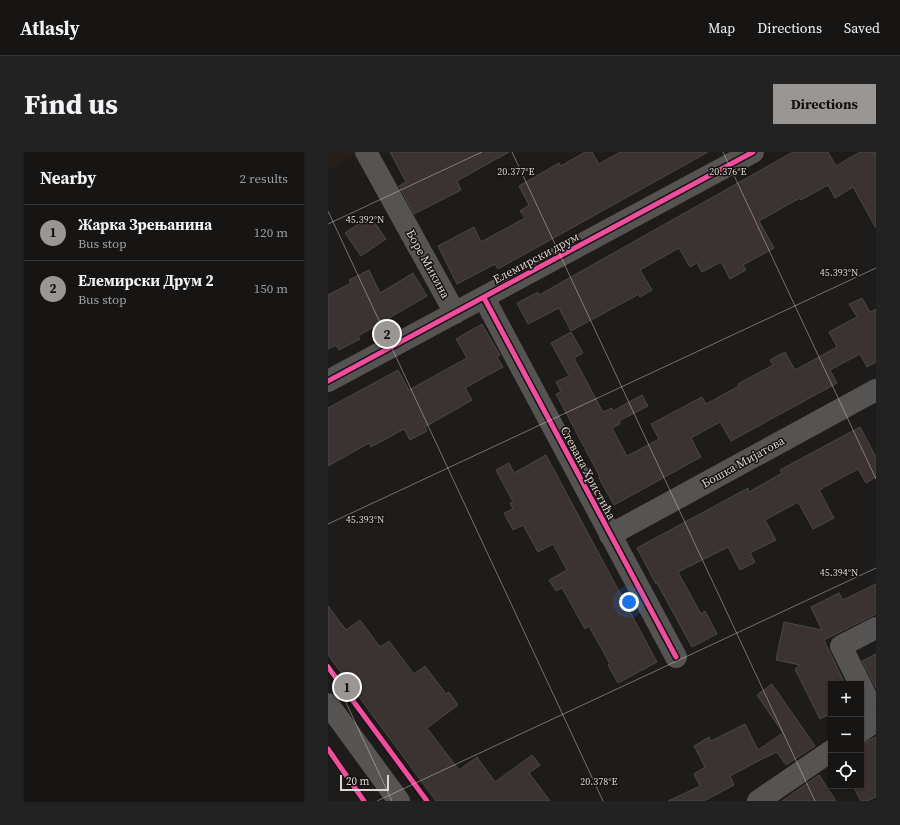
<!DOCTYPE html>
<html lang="en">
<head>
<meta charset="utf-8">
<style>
	body { margin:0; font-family:"Source Serif 4",serif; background:#232222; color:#f1f3f6 }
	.controls { position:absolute; right:12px; bottom:12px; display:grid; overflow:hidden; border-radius:0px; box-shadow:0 1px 3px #0004 }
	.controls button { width:36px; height:36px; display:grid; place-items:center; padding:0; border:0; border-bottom:1px solid #353434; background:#161514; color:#f1f3f6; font:20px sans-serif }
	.scale { position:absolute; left:12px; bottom:10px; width:49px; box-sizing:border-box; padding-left:4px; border:2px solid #dbd7d5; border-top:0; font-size:11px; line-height:14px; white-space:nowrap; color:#dbd7d5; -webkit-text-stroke:3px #171210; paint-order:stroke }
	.you { position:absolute; left:301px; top:450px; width:14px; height:14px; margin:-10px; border:3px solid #fff; border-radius:50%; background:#1a73e8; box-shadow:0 0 0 6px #1a73e833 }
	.badge { display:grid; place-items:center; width:26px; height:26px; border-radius:50%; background:#999694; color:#111; font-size:13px; font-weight:700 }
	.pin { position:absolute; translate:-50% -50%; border:2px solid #fff; box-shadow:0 1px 4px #0006 }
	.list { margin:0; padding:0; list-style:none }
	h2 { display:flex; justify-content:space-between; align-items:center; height:52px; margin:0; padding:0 16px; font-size:17px }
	h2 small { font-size:13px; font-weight:400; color:#9e9fa0 }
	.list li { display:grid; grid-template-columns:26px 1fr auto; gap:12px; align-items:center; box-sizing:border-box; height:56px; padding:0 16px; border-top:1px solid #353434 }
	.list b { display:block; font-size:15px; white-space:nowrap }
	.list p { margin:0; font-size:13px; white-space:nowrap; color:#9e9fa0 }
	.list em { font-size:13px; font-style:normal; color:#9e9fa0 }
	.icon { flex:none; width:22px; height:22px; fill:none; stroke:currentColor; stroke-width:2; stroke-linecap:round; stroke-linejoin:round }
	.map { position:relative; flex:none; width:548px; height:649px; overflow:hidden; border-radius:0px }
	header { display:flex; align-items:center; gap:24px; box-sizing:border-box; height:56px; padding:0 20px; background:#161514; border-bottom:1px solid #353434 }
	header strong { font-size:19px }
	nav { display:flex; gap:22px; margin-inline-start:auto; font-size:14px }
	.intro { display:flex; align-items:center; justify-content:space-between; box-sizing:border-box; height:96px; padding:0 24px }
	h1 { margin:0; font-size:28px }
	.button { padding:10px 18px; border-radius:0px; background:#999694; color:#111; font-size:14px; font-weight:700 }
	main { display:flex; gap:24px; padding:0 24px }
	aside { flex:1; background:#161514; border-radius:0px; box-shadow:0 1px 3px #0004 }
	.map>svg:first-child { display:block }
</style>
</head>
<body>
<header>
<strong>Atlasly</strong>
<nav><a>Map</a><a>Directions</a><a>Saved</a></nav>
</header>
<div class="intro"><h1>Find us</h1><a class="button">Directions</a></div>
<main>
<aside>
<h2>Nearby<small>2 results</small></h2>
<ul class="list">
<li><span class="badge">1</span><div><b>Жарка Зрењанина</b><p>Bus stop</p></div><em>120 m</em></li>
<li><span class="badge">2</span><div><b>Елемирски Друм 2</b><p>Bus stop</p></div><em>150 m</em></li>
</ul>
</aside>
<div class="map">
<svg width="548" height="649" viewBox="0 0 548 649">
	<rect width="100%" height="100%" fill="#1e1c1a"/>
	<polygon fill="#281e19" points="0,0 29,0 30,1 0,18"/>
	<g fill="#3b3332" stroke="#4a4846">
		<polygon points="62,0 181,0 129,29 133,38 86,62 71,34 78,30"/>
		<polygon points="257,0 264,0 271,12 292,0 380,0 170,117 167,112 129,132 110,94 146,75 153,90 197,66 192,59 201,53 191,34 231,11 233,14"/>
		<polygon points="465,0 500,0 508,14 532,0 548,0 548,76 525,35 507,46 500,33 473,48 472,46 431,69 446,96 415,113 418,118 402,127 393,110 374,120 369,111 362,115 351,96 312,118 324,138 312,145 311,142 243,179 231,156 200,172 189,151 210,140 211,143"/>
		<polygon points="42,64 58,87 33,104 17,81"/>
		<polygon points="41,118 52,141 85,121 99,144 30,184 32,187 11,198 8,193 0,197 0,143 23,131 21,128"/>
		<polygon points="534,146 542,160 548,157 548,210 539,215 532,202 502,218 509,231 403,289 392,270 363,286 373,305 286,353 271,326 272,325 228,242 233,240 228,230 241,224 223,191 243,180 255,201 246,206 275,260 284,256 285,259 314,243 320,254 291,269 292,272 284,276 299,304 331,287 323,272 374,245 378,252 411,234 410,232 445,213 442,208 457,200 467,218 509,195 501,180 529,165 521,152"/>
		<polygon points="154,172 172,203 169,205 175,215 137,236 144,248 97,275 99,279 82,288 76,277 43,295 41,291 0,314 0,256 70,218 81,238 139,206 128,187"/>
		<polygon points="532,275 548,305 548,325 538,331 530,317 491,338 506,366 485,377 470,350 437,368 448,388 422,401 427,410 412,418 400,395 350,420 373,462 377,459 389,482 364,495 329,431 328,432 309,396 420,336 421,340 454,321 452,318"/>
		<polygon points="218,303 329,510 290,531 280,513 282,512 261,474 257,477 234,436 228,439 221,428 239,418 225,392 210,400 195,373 185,378 176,361 185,357 182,351 185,350 168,318 181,311 186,321"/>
		<polygon points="548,432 548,462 496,488 516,530 512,532 503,532 503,561 492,567 467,517 472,513 448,508 456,470 494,478 483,455 511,441 515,448"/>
		<polygon points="0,454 18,478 32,468 52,495 61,489 86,522 97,514 118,542 121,540 130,553 99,576 131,618 149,605 167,630 204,603 212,613 201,621 222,649 108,649 0,503"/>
		<polygon points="548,502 548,536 534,509"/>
		<polygon points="444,532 487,594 458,613 449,600 434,607 402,624 406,633 376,649 340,649 372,634 366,622 377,615 366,594 381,585 383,589 417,572 430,598 455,581 429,543"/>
		<polygon points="548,585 548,645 539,649 533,649 525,634 533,634 533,592"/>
		<polygon points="491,623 508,649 454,649"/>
	</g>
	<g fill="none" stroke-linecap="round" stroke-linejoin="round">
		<g stroke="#555452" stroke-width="22">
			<polyline points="38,0 127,161"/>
			<polyline points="156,146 348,505"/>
			<polyline points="0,229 425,0"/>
			<polyline points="282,383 548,238"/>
			<polyline points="532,532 513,494 548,476"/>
			<polyline points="533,534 548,564"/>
			<polyline points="533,579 548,569"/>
			<polyline points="430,649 503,599"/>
		</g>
		<polyline stroke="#565554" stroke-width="22" points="0,552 71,649"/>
		<defs>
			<g id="cycleway">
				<polyline points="156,146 348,505"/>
				<polyline points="0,229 425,0"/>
				<polyline points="0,515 99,649"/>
				<polyline points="0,597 36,649"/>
			</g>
		</defs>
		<use href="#cycleway" stroke="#171210" stroke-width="8"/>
		<use href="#cycleway" stroke="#ef4d9e" stroke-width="5"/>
	</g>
	<path fill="none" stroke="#dbd7d5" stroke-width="1" stroke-opacity="0.45" d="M184,0L487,649M395,0L548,327M0,59L275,649M0,72L154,0M0,372L548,116M0,512L64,649M49,649L548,416"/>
	<g text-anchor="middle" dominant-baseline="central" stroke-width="3" stroke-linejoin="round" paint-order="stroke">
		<g font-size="12" fill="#dbd7d5" stroke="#171210">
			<text transform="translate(208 106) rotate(-28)">Елемирски друм</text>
			<text transform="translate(100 112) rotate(61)">Боре Микина</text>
			<text transform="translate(415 310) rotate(-29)">Бошка Мијатова</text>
			<text transform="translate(260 321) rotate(62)">Стевана Христића</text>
		</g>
	</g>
	<g font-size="10" text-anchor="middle" fill="#dbd7d5" stroke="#171210" stroke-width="3" stroke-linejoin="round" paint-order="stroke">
		<text x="188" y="23">20.377°E</text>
		<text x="400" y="23">20.376°E</text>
		<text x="37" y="71">45.392°N</text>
		<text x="511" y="124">45.393°N</text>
		<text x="37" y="371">45.393°N</text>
		<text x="511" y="424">45.394°N</text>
		<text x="271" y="633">20.378°E</text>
	</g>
</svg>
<div class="controls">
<button>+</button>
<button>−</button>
<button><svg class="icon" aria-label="locate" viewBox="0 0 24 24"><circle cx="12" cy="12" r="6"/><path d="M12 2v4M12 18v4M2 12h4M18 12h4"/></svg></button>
</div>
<div class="scale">20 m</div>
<div class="you"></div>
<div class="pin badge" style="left:19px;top:535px">1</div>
<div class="pin badge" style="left:59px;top:182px">2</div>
</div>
</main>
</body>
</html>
